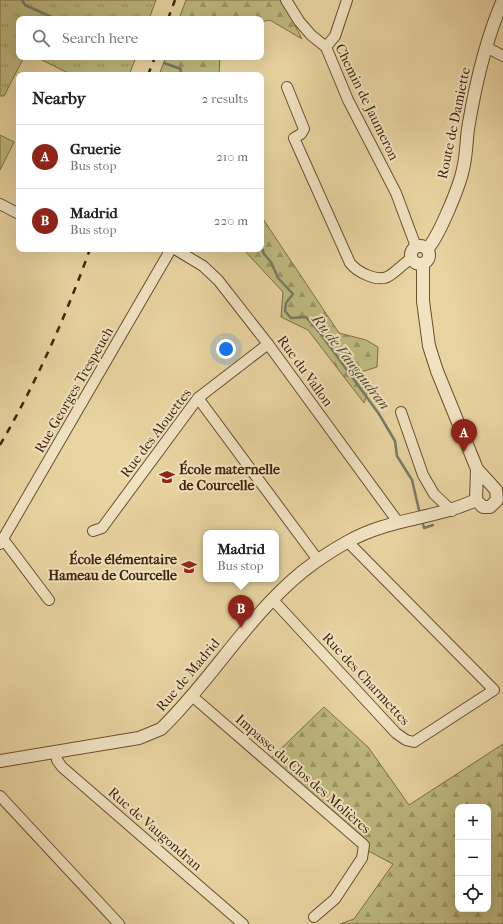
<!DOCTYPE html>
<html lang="en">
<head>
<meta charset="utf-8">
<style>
	body { margin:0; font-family:"IM FELL French Canon",serif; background:#f6f6f6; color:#222 }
	.controls { position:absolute; right:12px; bottom:12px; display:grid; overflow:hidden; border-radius:8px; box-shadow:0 4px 16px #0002 }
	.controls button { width:36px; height:36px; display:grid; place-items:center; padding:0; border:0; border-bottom:1px solid #e0e0e0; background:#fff; color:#222; font:20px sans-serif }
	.you { position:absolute; left:226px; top:349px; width:14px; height:14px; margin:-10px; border:3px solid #fff; border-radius:50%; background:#1a73e8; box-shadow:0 0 0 6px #1a73e833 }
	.badge { display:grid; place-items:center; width:26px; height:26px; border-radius:50%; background:#8f2418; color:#fff; font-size:13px; font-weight:700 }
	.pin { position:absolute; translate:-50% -33px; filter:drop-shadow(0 1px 2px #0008) }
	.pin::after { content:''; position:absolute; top:21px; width:14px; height:12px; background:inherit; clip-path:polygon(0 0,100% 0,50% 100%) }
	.popup { position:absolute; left:203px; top:530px; width:76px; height:52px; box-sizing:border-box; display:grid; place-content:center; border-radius:8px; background:#fff; filter:drop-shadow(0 1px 3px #0005); font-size:13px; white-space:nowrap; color:#767676 }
	.popup b { font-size:15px; color:#222 }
	.popup::after { content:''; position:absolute; left:50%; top:100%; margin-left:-8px; border:8px solid transparent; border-top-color:#fff }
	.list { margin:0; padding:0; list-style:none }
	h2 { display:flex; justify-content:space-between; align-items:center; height:52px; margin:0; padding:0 16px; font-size:17px }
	h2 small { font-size:13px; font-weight:400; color:#767676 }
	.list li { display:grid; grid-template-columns:26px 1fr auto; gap:12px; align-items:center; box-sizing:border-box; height:64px; padding:0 16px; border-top:1px solid #e0e0e0 }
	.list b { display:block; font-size:15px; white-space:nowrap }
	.list p { margin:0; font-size:13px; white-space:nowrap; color:#767676 }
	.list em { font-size:13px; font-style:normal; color:#767676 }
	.icon { flex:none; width:22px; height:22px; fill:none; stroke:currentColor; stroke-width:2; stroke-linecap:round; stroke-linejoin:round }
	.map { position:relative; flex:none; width:503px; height:924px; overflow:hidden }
	.search { position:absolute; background:#fff; box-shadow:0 4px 16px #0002; left:16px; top:16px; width:248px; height:44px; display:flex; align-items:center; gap:10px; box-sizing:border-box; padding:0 14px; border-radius:8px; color:#767676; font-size:15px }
	.panel { position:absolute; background:#fff; box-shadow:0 4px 16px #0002; left:16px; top:72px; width:248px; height:180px; border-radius:8px }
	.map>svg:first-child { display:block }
</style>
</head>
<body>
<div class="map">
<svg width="503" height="924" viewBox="0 0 503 924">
	<defs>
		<pattern id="grass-tufts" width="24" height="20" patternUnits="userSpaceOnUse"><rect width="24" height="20" fill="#beba7f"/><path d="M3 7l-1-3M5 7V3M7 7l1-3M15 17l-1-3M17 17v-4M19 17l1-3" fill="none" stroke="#9c9766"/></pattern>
		<pattern id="forest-firs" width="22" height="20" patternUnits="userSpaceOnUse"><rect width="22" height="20" fill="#beba7f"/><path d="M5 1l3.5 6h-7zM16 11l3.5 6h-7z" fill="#9c9766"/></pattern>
	</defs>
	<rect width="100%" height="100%" fill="#e8d4a1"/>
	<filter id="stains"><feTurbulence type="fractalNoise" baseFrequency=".005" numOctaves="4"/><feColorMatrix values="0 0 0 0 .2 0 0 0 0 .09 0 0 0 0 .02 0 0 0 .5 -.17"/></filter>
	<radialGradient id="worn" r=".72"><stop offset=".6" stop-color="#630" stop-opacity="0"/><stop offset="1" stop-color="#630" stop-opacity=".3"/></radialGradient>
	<g fill="url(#grass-tufts)" stroke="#806e45">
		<polygon points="0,0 156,0 149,19 19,19 19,57 24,57 4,96 0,96"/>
		<polygon points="36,57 136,57 129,75 72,75"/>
	</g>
	<g fill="url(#forest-firs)" stroke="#806e45" fill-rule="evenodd">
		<polygon points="186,0 282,0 302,39 270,20 261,22 261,19 179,19"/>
		<polygon points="166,57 220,57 219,75 159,75"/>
		<polygon points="261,216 339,333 366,340 378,347 377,367 361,372 369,390 364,403 308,330 281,317 283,292 243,249 261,249"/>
		<path d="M324,707L368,747L409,805L503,744V924H340L354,919L393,864L357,845L265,764ZM458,807H488V909H458Z"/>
	</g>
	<polygon fill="#beba7f" stroke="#806e45" points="0,135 14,142 0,170"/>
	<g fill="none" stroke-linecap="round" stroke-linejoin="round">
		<g stroke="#757c67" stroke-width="2.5">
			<polyline points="22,0 25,5 56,19"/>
			<polyline points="63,19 64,19"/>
			<polyline points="164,63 181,69 180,75"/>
			<polyline points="261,246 264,254 271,262 278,278 293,294 286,303 285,311 291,318 306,317 320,333 379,414 395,441 397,456 412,480 419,510"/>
			<polyline points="423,524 424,528 433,525"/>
		</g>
		<defs>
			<g id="minor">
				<polyline points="286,0 299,21 311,35 326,47 348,100 396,193 415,244 418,246"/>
				<polyline points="326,47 335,36 347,0"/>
				<polyline points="486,47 503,56"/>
				<path d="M287,87L304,129L301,134L294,138L350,263C357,272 378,283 389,276C397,271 404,263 412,258"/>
				<polyline points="0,204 19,214"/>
				<polyline points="175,249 203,266 218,280 268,344 398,522"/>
				<polyline points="198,398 318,560"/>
				<polyline points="401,412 423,475 434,494 452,511"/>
				<polyline points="93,531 102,528 198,398 268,344"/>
				<polyline points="3,539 49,600"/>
				<polyline points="0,544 171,249"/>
				<polyline points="273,600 396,733 406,740 414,742 494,690 348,542"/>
				<polyline points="192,696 364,845 362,858 335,899 314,917"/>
				<polyline points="56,752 57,760 62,767 243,924"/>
				<polyline points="0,796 119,924"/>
			</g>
			<g id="tertiary">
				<circle cx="420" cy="255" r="9"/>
				<path d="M427,249C438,239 460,185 463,169C467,154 466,138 469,123C476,82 486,39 503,0"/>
				<polyline points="423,264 423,301 429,346 437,371 477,469 496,490 497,500 490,507 483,507 476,500 477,469"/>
				<path d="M0,761L139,738L161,729C211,681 247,617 302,572C316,561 331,551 347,542C389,518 433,520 476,500"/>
			</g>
		</defs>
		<use href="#minor" stroke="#6b4f30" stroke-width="12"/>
		<use href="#tertiary" stroke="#6b4f30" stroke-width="14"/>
		<use href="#minor" stroke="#f0e3c2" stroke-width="10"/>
		<use href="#tertiary" stroke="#f0e3c2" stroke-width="12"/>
		<g stroke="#41230b" stroke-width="2.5" stroke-dasharray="7 7" stroke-linecap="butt">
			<polyline points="168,19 175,0"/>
			<polyline points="148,75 155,57"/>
			<path d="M0,445C36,383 66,316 90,249"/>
		</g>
	</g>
	<defs>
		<symbol id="school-bare" viewBox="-9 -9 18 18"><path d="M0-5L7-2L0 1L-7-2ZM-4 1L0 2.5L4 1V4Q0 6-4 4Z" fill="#8f2418" stroke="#f0e3c2" stroke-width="2.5" paint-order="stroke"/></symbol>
	</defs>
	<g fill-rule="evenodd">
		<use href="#school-bare" x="156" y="466" width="22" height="22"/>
		<use href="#school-bare" x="178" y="556" width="22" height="22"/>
	</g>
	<g text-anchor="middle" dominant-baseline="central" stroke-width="4" stroke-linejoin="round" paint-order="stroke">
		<g font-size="14" fill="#41230b" stroke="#f0e3c2">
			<text transform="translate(367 102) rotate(64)">Chemin de Jaumeron</text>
			<text transform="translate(454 123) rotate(-78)">Route de Damiette</text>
			<text transform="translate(305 371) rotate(54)">Rue du Vallon</text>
			<text transform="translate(74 390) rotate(-60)">Rue Georges Trespeuch</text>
			<text transform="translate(156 433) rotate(-53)">Rue des Alouettes</text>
			<text transform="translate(188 675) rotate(-50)">Rue de Madrid</text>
			<text transform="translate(366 679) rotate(47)">Rue des Charmettes</text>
			<text transform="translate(303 774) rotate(41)">Impasse du Clos des Molières</text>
			<text transform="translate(155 829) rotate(41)">Rue de Vaugondran</text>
		</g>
		<g font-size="14" font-weight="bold" fill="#41230b" stroke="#f0e3c2" text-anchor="start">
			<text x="179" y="469">École maternelle<tspan x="179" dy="16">de Courcelle</tspan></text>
			<text x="177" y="559" text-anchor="end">École élémentaire<tspan x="177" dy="16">Hameau de Courcelle</tspan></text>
		</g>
		<g font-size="15" font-style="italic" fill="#564831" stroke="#f0e3c2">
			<text transform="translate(351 362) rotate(52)">Ru de Vaugaudran</text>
		</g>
	</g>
	<rect width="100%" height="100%" filter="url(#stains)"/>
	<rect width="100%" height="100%" fill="url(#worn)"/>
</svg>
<div class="controls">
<button>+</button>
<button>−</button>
<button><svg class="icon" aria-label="locate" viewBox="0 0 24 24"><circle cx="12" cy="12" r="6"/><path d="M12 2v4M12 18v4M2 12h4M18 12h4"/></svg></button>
</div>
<div class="you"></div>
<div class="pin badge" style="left:464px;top:452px">A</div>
<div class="pin badge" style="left:241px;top:628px">B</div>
<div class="popup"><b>Madrid</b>Bus stop</div>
<div class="search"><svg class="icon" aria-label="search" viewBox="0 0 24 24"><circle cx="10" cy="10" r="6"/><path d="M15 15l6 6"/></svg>Search here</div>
<section class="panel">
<h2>Nearby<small>2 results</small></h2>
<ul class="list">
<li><span class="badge">A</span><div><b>Gruerie</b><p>Bus stop</p></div><em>210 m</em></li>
<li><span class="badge">B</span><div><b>Madrid</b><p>Bus stop</p></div><em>220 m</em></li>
</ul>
</section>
</div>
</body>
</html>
